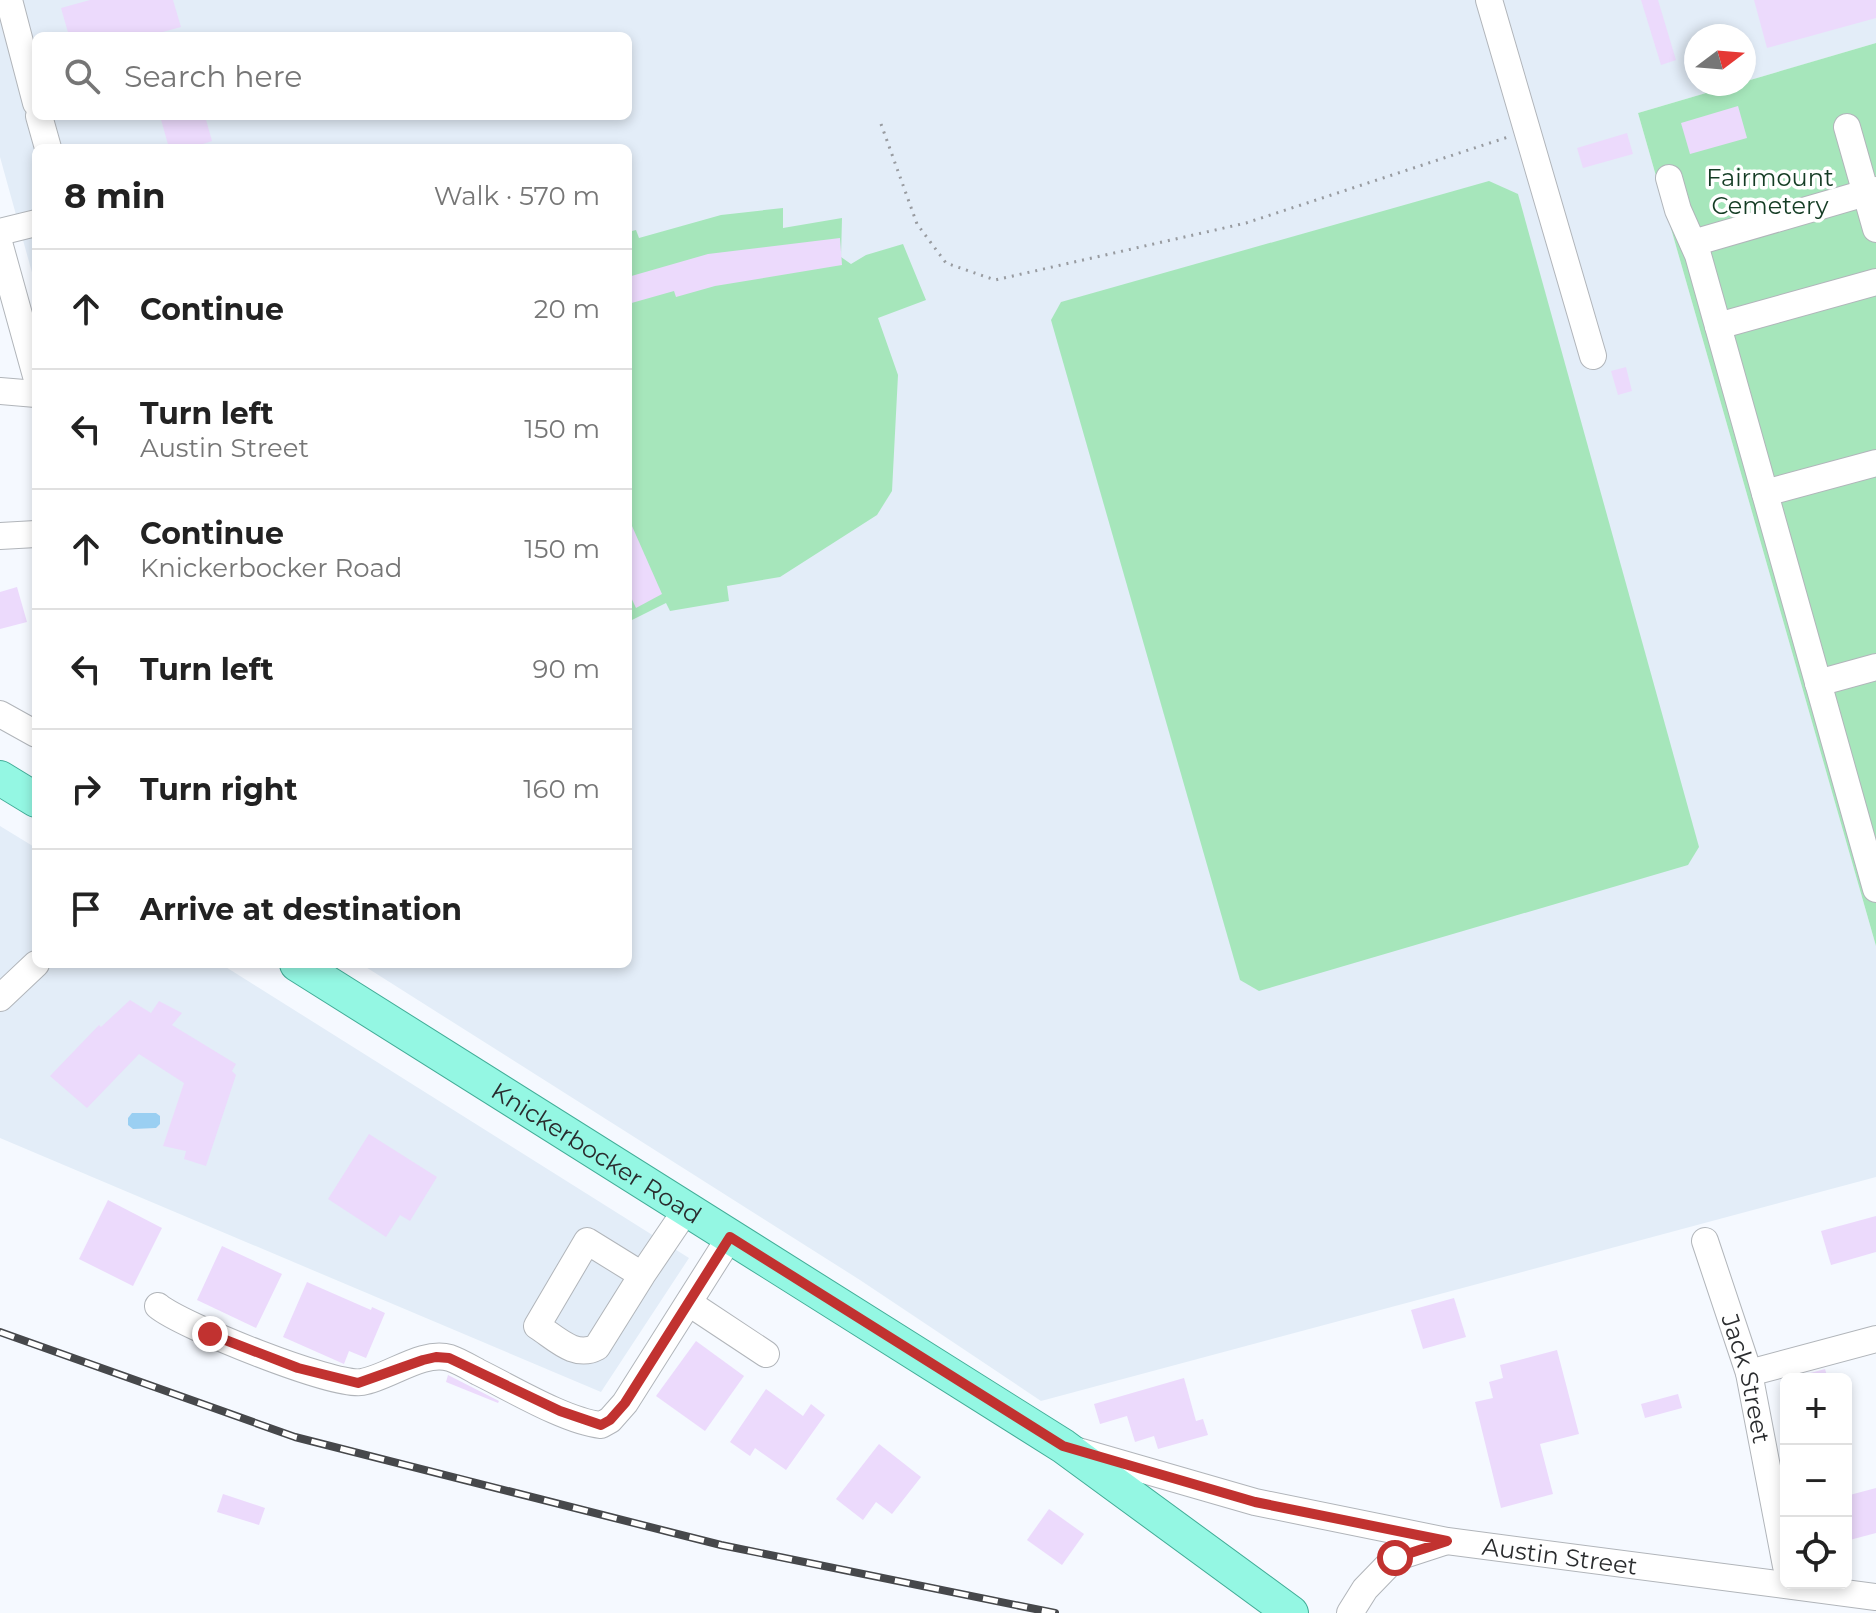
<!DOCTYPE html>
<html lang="en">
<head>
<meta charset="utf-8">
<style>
	body { margin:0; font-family:Montserrat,sans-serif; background:#f2f2f2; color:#222 }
	.controls { position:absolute; right:24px; bottom:24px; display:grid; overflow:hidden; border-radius:12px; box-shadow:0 4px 12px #0003 }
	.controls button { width:72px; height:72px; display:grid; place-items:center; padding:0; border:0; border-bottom:2px solid #e0e0e0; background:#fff; color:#222; font:40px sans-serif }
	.compass { position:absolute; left:1684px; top:24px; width:72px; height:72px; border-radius:50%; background:#fff; box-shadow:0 4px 12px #0003; rotate:74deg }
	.stop { position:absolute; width:24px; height:24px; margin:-18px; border:6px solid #c13230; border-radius:50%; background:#fff }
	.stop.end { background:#c13230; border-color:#fff; box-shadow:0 2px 8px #0008 }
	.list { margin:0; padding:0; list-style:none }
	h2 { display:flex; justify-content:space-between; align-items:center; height:104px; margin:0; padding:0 32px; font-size:34px }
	h2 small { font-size:26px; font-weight:400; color:#767676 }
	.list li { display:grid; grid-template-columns:52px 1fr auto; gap:24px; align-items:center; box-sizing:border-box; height:120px; padding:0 32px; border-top:2px solid #e0e0e0 }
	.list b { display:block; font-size:30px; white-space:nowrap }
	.list p { margin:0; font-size:26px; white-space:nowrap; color:#767676 }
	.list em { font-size:26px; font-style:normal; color:#767676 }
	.icon { flex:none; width:44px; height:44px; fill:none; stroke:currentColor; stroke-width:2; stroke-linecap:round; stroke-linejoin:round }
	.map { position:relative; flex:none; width:1876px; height:1613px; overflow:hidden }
	.search { position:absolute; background:#fff; box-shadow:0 4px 12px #0003; left:32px; top:32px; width:600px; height:88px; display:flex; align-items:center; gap:20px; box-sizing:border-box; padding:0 28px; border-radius:12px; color:#767676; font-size:30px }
	.panel { position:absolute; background:#fff; box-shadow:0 4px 12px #0003; left:32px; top:144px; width:600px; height:824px; border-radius:12px }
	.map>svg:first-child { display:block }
</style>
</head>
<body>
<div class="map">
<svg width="1876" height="1613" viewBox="0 0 1876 1613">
	<rect width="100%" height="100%" fill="#f5f9ff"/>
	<g fill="#e3edf8" fill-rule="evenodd">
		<path d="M0,0H1876V43L1744,82V36H1696V84H1737L1638,113L1876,946V1177L1041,1401L860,1280L361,964H628V148H36V287L0,157ZM36,36H628V116H36Z"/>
		<polygon points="0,826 36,848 36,964 221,964 689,1258 601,1392 0,1138"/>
	</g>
	<g fill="#a6e6bb">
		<polygon points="1876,43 1876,946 1638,113"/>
		<polygon points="1489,181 1518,194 1699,847 1688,865 1259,991 1240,980 1051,320 1061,302"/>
		<polygon points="783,208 783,228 842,218 841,257 851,264 866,255 903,244 926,300 878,318 898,375 892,491 877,515 780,577 727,586 729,601 670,611 666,603 628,622 628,232 636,230 639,238 721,215"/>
	</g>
	<polygon fill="#9acff2" points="132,1113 156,1113 160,1116 160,1124 156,1128 133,1129 128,1125 128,1118"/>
	<g fill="#ecdafc">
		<polygon points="90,0 173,0 181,27 148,36 69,36 61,8"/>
		<polygon points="1641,0 1658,0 1676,60 1661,65"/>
		<polygon points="1754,0 1876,0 1876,18 1767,48"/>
		<polygon points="1738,106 1747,138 1690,154 1681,123"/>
		<polygon points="160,116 205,116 212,141 191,148 169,148"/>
		<polygon points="1627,133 1633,154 1583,168 1577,148"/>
		<polygon points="840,238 842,265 715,286 676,297 674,291 628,304 628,277 708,254"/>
		<polygon points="1626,367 1632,391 1618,395 1611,371"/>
		<polygon points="628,517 662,594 636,608 628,591"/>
		<polygon points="17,587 27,622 0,629 0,592"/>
		<polygon points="130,1000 151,1013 159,1001 182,1013 172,1025 236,1064 232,1071 236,1075 206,1166 184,1159 186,1151 163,1146 184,1083 139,1054 87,1108 50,1076 99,1025 101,1027"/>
		<polygon points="369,1134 437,1177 410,1221 400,1215 386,1237 328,1199"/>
		<polygon points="108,1200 162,1228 133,1286 79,1259"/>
		<polygon points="1876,1216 1876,1252 1831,1265 1821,1231"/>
		<polygon points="222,1246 282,1274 256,1328 197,1300"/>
		<polygon points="307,1282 371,1310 372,1307 385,1313 366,1358 349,1351 344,1364 283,1337"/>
		<polygon points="1454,1298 1466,1337 1423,1349 1411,1310"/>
		<polygon points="696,1341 744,1376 705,1431 656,1396"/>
		<polygon points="1557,1350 1579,1434 1540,1444 1553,1494 1501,1508 1475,1402 1493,1398 1489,1382 1503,1378 1500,1365"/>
		<polygon points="1825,1369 1828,1379 1788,1379"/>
		<polygon points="448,1375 499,1401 498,1403 446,1382"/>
		<polygon points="1184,1378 1196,1421 1203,1419 1208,1435 1158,1449 1154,1436 1135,1442 1127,1416 1100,1424 1094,1404"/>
		<polygon points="766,1389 803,1416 811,1404 825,1415 786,1470 755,1448 750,1456 730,1442"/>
		<polygon points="1678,1394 1682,1408 1645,1418 1641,1404"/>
		<polygon points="879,1444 921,1477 892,1514 876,1502 863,1520 836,1499"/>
		<polygon points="1876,1488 1876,1533 1846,1541 1846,1496"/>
		<polygon points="223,1494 265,1508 259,1525 217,1512"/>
		<polygon points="1049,1509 1084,1534 1062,1565 1027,1540"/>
	</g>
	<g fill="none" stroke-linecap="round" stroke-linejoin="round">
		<defs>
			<g id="minor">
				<polyline points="9,0 36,103"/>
				<polyline points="1489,0 1593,356"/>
				<polyline points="39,116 48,148"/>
				<polyline points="1847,127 1876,229"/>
				<polyline points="1669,178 1678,210 1698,255 1876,889"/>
				<polyline points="0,232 36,223"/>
				<polyline points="1693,243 1876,190"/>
				<polyline points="0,246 36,376"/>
				<polyline points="1718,326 1876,282"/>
				<polyline points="0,391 36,394"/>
				<polyline points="1765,493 1876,463"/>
				<polyline points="0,536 36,534"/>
				<polyline points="1818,683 1876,667"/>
				<polyline points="0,714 36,734"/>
				<polyline points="0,998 36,964"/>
				<path id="s1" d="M1705,1241L1749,1373L1786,1566"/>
				<path d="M642,1275L597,1347C575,1359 556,1338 537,1326L587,1241L642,1275L686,1210"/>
				<polyline points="689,1303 766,1354"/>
				<path d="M158,1306C182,1326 334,1387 362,1382C390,1377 422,1350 450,1358C459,1361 469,1367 478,1372C511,1388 565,1421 601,1425L610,1420L625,1403L730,1237"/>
				<polyline points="1749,1373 1876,1339"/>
				<path id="s2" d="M1078,1451L1255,1502L1447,1541L1876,1597"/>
				<polyline points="1350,1613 1365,1589 1395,1558 1444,1542"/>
			</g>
			<g id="major">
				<polyline points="0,778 36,800"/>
				<path id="s3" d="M297,964L1063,1446L1291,1613"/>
			</g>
		</defs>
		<use href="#minor" stroke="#b1b5ba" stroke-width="28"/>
		<use href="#major" stroke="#41ac97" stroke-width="36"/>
		<polyline stroke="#989ba0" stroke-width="3" stroke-dasharray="2 6" stroke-linecap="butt" points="881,124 917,224 946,263 995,280 1246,223 1508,137"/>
		<use href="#minor" stroke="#fff" stroke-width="26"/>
		<use href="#major" stroke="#94f7e3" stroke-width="34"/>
		<defs>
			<polyline id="rail" points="0,1332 295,1437 721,1545 1055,1613"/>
		</defs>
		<use href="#rail" stroke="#46484b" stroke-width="8"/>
		<use href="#rail" stroke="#fff" stroke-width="5" stroke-dasharray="15" stroke-linecap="butt"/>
	</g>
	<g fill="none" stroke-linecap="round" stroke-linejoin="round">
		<polyline stroke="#c13230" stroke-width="10" points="210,1334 298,1368 358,1383 423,1360 436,1357 449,1358 560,1411 601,1425 610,1420 625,1403 730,1237 1063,1446 1255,1502 1447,1541 1395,1558"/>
	</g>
	<g text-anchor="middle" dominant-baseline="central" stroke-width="7" stroke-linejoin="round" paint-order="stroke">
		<g font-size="24" fill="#143c24" stroke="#fff">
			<text x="1770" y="177">Fairmount<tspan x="1770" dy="28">Cemetery</tspan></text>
		</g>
		<g font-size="24" fill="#2a2c2e" stroke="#fff">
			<text stroke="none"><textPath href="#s3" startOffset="354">Knickerbocker Road</textPath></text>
			<text stroke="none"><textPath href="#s1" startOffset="144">Jack Street</textPath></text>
			<text stroke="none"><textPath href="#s2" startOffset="494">Austin Street</textPath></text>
		</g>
	</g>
</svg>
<div class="controls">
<button>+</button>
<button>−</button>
<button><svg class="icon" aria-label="locate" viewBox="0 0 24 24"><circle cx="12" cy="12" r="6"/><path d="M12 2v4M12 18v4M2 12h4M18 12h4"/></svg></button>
</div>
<svg class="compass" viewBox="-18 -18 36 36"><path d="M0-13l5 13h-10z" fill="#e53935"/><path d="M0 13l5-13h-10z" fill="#767676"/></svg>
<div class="stop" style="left:1395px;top:1558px"></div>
<div class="stop end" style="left:210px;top:1334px"></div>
<div class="search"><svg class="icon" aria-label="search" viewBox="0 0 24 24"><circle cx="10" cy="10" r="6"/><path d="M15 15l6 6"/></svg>Search here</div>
<section class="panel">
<h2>8 min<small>Walk · 570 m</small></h2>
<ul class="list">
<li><svg class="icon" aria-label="ahead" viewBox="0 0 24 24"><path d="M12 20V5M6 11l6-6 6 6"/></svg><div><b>Continue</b></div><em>20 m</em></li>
<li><svg class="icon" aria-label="left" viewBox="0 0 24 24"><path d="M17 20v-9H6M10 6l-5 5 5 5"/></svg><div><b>Turn left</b><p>Austin Street</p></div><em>150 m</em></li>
<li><svg class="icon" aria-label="ahead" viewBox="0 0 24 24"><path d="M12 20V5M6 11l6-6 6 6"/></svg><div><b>Continue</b><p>Knickerbocker Road</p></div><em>150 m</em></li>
<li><svg class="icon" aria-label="left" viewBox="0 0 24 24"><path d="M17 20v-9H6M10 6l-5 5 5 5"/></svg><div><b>Turn left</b></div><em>90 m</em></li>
<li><svg class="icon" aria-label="right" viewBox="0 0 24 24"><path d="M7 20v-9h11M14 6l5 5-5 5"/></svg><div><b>Turn right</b></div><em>160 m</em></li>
<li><svg class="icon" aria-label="arrive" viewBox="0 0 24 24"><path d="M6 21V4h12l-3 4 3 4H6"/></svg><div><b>Arrive at destination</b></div></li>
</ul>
</section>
</div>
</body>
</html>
